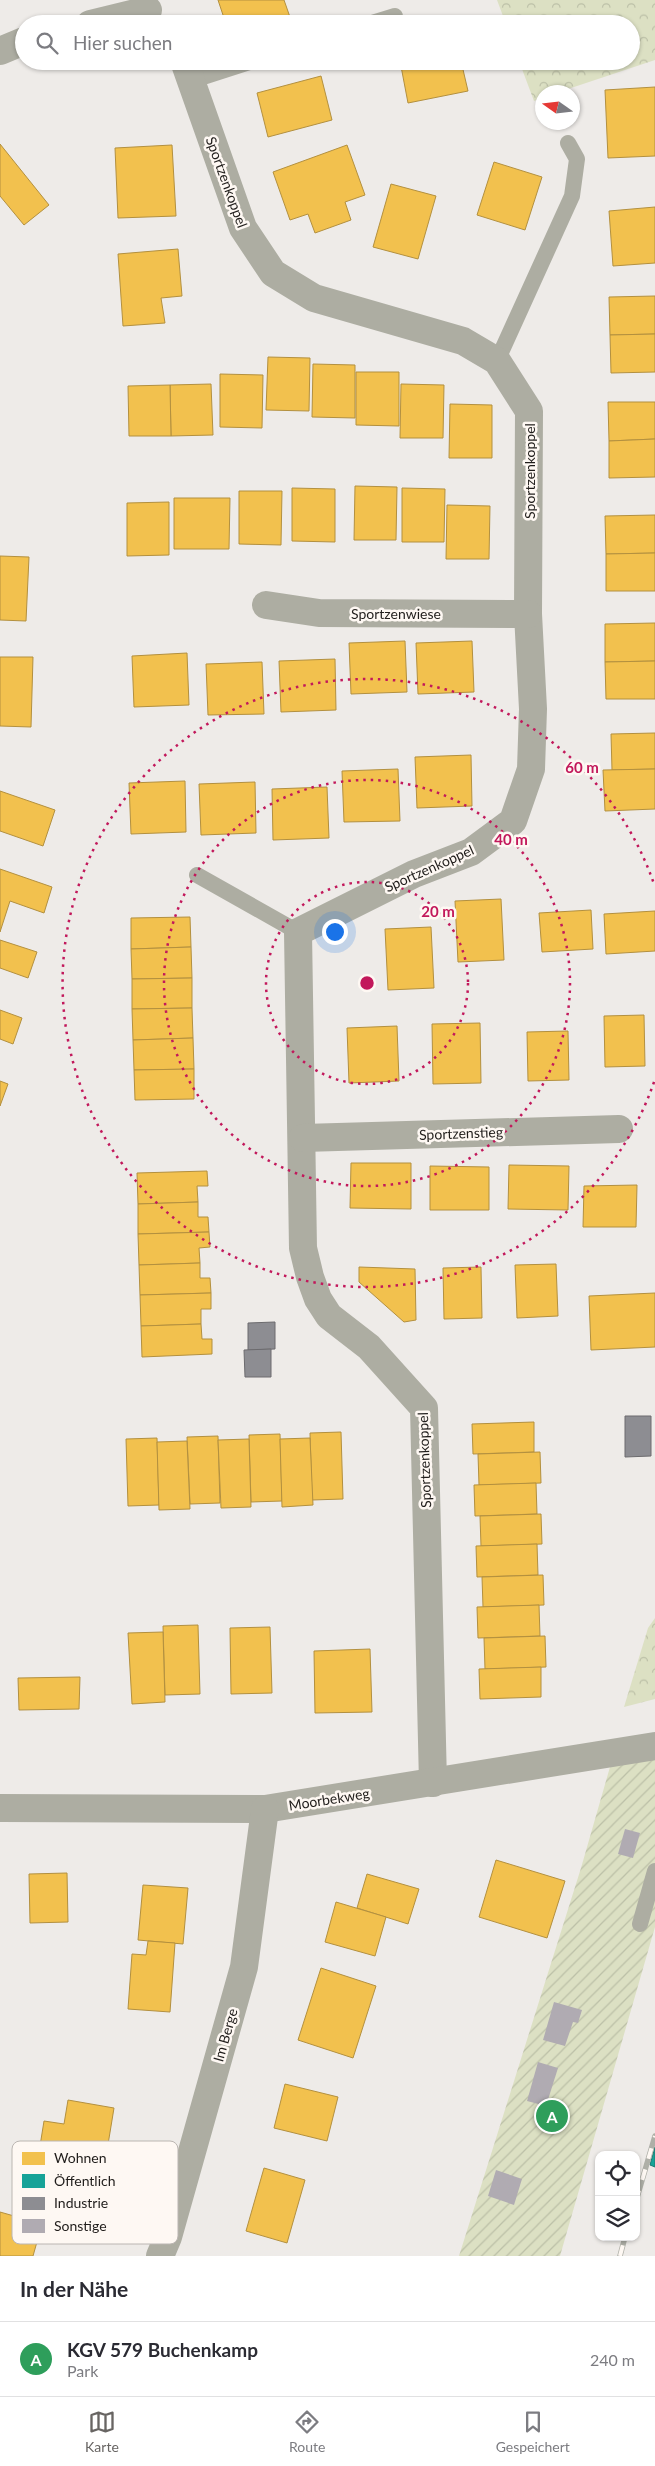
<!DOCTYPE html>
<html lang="de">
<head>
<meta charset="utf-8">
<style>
	body { margin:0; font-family:Lato,sans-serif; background:#f2f2f3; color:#2b2b33 }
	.controls { position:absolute; right:15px; bottom:15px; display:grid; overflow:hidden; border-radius:10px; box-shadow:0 1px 4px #0004 }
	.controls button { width:45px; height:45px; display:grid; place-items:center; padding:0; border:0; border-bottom:1px solid #e1e1e2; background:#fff; color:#2b2b33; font:25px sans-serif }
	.compass { position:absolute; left:535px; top:85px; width:45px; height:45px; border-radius:50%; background:#fff; box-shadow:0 1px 4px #0004; rotate:284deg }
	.you { position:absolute; left:334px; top:931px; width:18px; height:18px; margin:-12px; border:4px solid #fff; border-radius:50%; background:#1a73e8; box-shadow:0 0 0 8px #1a73e833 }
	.badge { display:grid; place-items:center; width:32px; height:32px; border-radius:50%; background:#686563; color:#fff; font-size:16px; font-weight:700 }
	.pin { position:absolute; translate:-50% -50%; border:2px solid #fff; box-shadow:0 1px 5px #0006 }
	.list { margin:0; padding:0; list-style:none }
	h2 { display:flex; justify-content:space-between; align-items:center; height:65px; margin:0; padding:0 20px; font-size:21px }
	h2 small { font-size:16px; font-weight:400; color:#7c7c81 }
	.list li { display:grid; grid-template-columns:32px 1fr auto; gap:15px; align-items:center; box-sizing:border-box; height:75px; padding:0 20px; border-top:1px solid #e1e1e2 }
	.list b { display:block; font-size:19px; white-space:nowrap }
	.list p { margin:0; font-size:16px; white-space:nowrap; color:#7c7c81 }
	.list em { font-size:16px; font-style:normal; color:#7c7c81 }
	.icon { flex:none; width:28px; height:28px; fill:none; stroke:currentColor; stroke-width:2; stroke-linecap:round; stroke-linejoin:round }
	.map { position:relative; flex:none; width:655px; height:2256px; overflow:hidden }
	.search { position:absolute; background:#fff; box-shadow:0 1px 4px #0004; left:15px; right:15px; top:15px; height:55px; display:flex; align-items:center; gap:12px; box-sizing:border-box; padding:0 18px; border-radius:28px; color:#7c7c81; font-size:19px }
	.sheet { height:140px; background:#fff }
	nav { display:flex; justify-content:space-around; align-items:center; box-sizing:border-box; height:70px; border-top:1px solid #e1e1e2; background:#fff; font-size:14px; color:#7c7c81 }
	nav a { display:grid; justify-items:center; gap:2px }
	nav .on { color:#686563 }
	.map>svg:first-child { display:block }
</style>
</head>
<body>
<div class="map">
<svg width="655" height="2256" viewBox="0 0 655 2256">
	<defs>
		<pattern id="forest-crowns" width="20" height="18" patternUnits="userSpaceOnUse" patternTransform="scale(1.25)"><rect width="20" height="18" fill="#dce0c3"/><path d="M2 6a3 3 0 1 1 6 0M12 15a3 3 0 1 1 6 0" fill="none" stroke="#bcc0a7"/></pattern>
		<pattern id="garden-furrows" width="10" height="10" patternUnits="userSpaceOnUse" patternTransform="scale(1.25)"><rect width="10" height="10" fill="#dce0c3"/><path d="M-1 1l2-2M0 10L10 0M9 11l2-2" fill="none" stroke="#bcc0a7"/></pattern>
	</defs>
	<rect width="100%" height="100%" fill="#eeebe8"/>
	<g fill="url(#forest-crowns)">
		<polygon points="497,0 655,0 655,60 559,92 542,92 542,98 534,101 519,61 631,61 631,24 506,24"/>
		<polygon points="655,1618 655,1699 624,1707 648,1628"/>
	</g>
	<polygon fill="url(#garden-furrows)" points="655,1747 655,1927 560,2256 459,2256 581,1868 614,1753"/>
	<g fill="#f2c14e" stroke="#b3903f">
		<polygon points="218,0 284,0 291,20 279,24 226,24"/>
		<polygon points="400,61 461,61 468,91 408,103"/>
		<polygon points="321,76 332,120 268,137 257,93"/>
		<polygon points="655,87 655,156 608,158 605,90"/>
		<polygon points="0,144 49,205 24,225 0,196"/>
		<polygon points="172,145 176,216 118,218 115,148"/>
		<polygon points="347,145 365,195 345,202 351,220 315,233 308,214 290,220 273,172"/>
		<polygon points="494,162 542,177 525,230 477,215"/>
		<polygon points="391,184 436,196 418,259 373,247"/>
		<polygon points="655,207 655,263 613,266 609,211"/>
		<polygon points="178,249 182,296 161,298 165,323 123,326 118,254"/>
		<polygon points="655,296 655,334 610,335 609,297"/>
		<polygon points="655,334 655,372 611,373 610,335"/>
		<polygon points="268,357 310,358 309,411 266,410"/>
		<polygon points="313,364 355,365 355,418 312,417"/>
		<polygon points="356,372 399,372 399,426 356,425"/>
		<polygon points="220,374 263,375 262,428 220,427"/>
		<polygon points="211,384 213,435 171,436 170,385"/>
		<polygon points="401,384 444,385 443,438 400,438"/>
		<polygon points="170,385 171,436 129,436 128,386"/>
		<polygon points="608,402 655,402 655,439 609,441"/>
		<polygon points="450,404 492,405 492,458 449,458"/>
		<polygon points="655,439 655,477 609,478 609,441"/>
		<polygon points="355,486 397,487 396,540 354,540"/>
		<polygon points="292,488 335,489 335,542 292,541"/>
		<polygon points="402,488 445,489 444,542 402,542"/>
		<polygon points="239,491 282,491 281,545 239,544"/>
		<polygon points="174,498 230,498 229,549 174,549"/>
		<polygon points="169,502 169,555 127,556 127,503"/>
		<polygon points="447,505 490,506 489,559 446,559"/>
		<polygon points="655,515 655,553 606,554 605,516"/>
		<polygon points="655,553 655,591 606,591 606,554"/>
		<polygon points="0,556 29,557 26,621 0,620"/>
		<polygon points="655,623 655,661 605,662 605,624"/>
		<polygon points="405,641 407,692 351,694 349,643"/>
		<polygon points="472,641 474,692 418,694 416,643"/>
		<polygon points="187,653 189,705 134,707 132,656"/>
		<polygon points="0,657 33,657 31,727 0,726"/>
		<polygon points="335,659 336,710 281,712 279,661"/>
		<polygon points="655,661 655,699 606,699 605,662"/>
		<polygon points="262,662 264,714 208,715 206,664"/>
		<polygon points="655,733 655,769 612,770 611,734"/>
		<polygon points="471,755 472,806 417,808 415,757"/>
		<polygon points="398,769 400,821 344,822 342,771"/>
		<polygon points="655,769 655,809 605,811 603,770"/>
		<polygon points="185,781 186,832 131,834 129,783"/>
		<polygon points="255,782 256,833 201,835 199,784"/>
		<polygon points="327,787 329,838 273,840 272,789"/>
		<polygon points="0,791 55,810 43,846 0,831"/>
		<polygon points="0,869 52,887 44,913 10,901 0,932"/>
		<polygon points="501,899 504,960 458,962 455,901"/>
		<polygon points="591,910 593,949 542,952 539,913"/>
		<polygon points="655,911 655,951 606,954 604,914"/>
		<polygon points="190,917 191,947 131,949 131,918"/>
		<polygon points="431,927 434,988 388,990 385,929"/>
		<polygon points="0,940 37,952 28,978 0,968"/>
		<polygon points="191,947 192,978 132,979 131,949"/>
		<polygon points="192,978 192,1008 132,1009 132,979"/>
		<polygon points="192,1008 193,1038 133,1040 132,1009"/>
		<polygon points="0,1010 22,1018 13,1044 0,1039"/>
		<polygon points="644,1015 645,1066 605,1067 604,1016"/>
		<polygon points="480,1023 481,1083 433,1084 432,1024"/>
		<polygon points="397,1026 399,1081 349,1083 347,1028"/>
		<polygon points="568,1031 569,1080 528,1081 527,1032"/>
		<polygon points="193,1038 194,1069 134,1070 133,1040"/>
		<polygon points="194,1069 194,1099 135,1100 134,1070"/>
		<polygon points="0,1081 8,1084 0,1106"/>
		<polygon points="351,1163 411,1163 411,1209 350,1208"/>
		<polygon points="509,1165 569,1166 568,1210 508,1209"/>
		<polygon points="430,1166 489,1167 489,1210 430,1210"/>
		<polygon points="207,1171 208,1186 197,1186 198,1202 138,1204 137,1173"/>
		<polygon points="637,1185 636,1227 583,1227 584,1186"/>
		<polygon points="198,1202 198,1217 208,1217 209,1232 138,1234 138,1204"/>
		<polygon points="209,1232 210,1247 199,1248 200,1263 139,1265 138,1234"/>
		<polygon points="200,1263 200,1278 210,1278 211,1293 140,1295 139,1265"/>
		<polygon points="556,1264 558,1316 517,1318 515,1265"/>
		<polygon points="359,1267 415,1269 416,1320 404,1322 359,1282"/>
		<polygon points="481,1267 482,1318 444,1319 443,1268"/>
		<polygon points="211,1293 211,1309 201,1309 201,1324 141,1326 140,1295"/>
		<polygon points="655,1293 655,1347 591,1350 589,1296"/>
		<polygon points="201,1324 202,1339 212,1339 212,1354 142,1357 141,1326"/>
		<polygon points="534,1422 534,1452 473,1454 472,1424"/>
		<polygon points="341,1432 343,1499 312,1500 310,1433"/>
		<polygon points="280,1434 282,1501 251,1502 249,1435"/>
		<polygon points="218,1436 220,1503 190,1504 187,1437"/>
		<polygon points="157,1438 159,1505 128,1506 126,1439"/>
		<polygon points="310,1438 313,1505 282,1507 280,1439"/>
		<polygon points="249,1439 251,1507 221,1508 218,1440"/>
		<polygon points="187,1441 190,1509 159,1510 157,1442"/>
		<polygon points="540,1452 541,1483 479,1485 478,1454"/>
		<polygon points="536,1483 537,1514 475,1516 474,1485"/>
		<polygon points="541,1514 542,1544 481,1546 480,1516"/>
		<polygon points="537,1544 538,1575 477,1577 476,1546"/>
		<polygon points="543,1575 544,1605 483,1607 482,1577"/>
		<polygon points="539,1605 540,1636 478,1638 477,1607"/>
		<polygon points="198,1625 200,1694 165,1695 163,1626"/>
		<polygon points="270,1627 272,1693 231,1694 230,1628"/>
		<polygon points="163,1632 165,1702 132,1704 128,1633"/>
		<polygon points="545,1636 546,1667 485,1669 484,1638"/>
		<polygon points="370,1649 372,1712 315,1713 314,1651"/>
		<polygon points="541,1667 541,1697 480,1699 479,1669"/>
		<polygon points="80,1677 79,1709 19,1710 18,1678"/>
		<polygon points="496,1860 565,1881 547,1938 479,1917"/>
		<polygon points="67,1873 68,1922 30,1923 29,1874"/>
		<polygon points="367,1874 419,1889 408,1924 357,1908"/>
		<polygon points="143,1885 188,1888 183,1944 138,1940"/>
		<polygon points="336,1902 386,1917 375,1956 325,1942"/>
		<polygon points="148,1941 175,1943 170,2012 128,2009 132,1954 146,1955"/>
		<polygon points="321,1968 376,1986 353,2058 298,2040"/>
		<polygon points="285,2084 338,2097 327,2141 274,2128"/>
		<polygon points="68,2100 114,2108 102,2181 57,2173 61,2150 40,2146 44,2121 64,2124"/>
		<polygon points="264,2168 305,2180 287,2243 246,2231"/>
		<polygon points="0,2212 42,2224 33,2256 0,2256"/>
	</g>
	<polygon fill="#17a398" stroke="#1a7b72" points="655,2147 655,2167 650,2165"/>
	<g fill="#8d8d92" stroke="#6c6b6e">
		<polygon points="275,1322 275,1349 248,1350 248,1323"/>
		<polygon points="271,1349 271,1377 245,1377 244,1350"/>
		<polygon points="625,1416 651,1416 651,1456 625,1457"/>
	</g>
	<g fill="#b0abb2">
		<polygon points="625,1829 640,1833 633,1858 618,1854"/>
		<polygon points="554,2002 582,2010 578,2023 573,2022 565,2046 543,2040"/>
		<polygon points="538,2062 558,2068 546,2106 527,2101"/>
		<polygon points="496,2170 522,2179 514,2205 488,2196"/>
	</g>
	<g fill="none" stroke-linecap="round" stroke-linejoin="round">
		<g stroke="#adada2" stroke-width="16">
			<polyline points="369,24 395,16"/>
			<polyline points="191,81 253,61"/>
			<polyline points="497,361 572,196 577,159 568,143"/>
			<polyline points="197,875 298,932"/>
			<polyline points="640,1924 655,1871"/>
		</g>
		<g stroke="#adada2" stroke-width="28">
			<polyline points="90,24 148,10"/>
			<polyline points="0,51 24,41"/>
			<polyline points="184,61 243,228 273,273 314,298 463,341 497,361 529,411 528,614 533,709 531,769 513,821 471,852 414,874 298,932 303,1248 310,1277 318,1299 329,1316 369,1347 424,1408 433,1783"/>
			<polyline points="266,605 319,613 528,614"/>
			<polyline points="303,1138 619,1129"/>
			<polyline points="0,1808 265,1809 655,1746"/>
			<polyline points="160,2256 168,2237 244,1967 265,1809"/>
		</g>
		<defs>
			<g id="rail">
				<polyline points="636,2201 655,2136"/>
				<polyline points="620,2256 625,2237"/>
			</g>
		</defs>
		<use href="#rail" stroke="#aeafa7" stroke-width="5.5"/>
		<use href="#rail" stroke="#fef8f3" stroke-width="4" stroke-dasharray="11" stroke-linecap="butt"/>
	</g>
	<g fill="none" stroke="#c2185b" stroke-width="2.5" stroke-dasharray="2.5 5">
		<circle cx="367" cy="983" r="101"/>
		<circle cx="367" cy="983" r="203"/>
		<path d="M654 1082A304 304 0 1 1 654 884"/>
	</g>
	<g text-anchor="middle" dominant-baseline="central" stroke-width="5" stroke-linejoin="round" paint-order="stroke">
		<g font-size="14" fill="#201d1b" stroke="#fef8f3">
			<text transform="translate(227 182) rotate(70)">Sportzenkoppel</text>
			<text transform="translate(529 471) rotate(-90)">Sportzenkoppel</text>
			<text x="396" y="613">Sportzenwiese</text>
			<text transform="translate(429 868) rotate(-24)">Sportzenkoppel</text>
			<text transform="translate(461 1133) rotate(-2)">Sportzenstieg</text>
			<text transform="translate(424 1460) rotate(-92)">Sportzenkoppel</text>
			<text transform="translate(329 1799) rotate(-9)">Moorbekweg</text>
			<text transform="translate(225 2035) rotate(-74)">Im Berge</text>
		</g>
	</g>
	<rect x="12" y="2141" width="166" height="103" rx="8" fill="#fef8f3" stroke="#bbb6b2" stroke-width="1"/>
	<rect x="22" y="2152" width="23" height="13" fill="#f2c14e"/>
	<rect x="22" y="2174" width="23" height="14" fill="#17a398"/>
	<rect x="22" y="2197" width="23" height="13" fill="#8d8d92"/>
	<rect x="22" y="2219" width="23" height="14" fill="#b0abb2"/>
	<g font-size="14" fill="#201d1b">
		<text x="54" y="2163">Wohnen</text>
		<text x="54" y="2186">Öffentlich</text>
		<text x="54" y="2208">Industrie</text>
		<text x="54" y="2231">Sonstige</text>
	</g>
	<circle cx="367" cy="983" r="8" fill="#c2185b" stroke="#fef8f3" stroke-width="2.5"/>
	<g font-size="15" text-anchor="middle" font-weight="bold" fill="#c2185b" stroke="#fef8f3" stroke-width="5" stroke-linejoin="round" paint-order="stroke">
		<text x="582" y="773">60 m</text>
		<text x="511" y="845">40 m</text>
		<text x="438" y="917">20 m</text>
	</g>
</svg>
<div class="controls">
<button><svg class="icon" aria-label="locate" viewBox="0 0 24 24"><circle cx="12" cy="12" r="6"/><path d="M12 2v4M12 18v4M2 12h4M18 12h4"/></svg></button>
<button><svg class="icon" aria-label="layers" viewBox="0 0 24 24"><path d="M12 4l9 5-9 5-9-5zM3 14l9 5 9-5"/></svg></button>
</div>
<svg class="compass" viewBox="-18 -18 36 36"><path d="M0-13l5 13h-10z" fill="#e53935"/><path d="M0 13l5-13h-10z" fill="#7c7c81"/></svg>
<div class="you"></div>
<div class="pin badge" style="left:552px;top:2116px;background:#2e9e5b">A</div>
<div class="search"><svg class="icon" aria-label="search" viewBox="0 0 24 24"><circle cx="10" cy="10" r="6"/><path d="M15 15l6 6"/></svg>Hier suchen</div>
</div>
<section class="sheet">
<h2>In der Nähe<small></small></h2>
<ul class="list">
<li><span class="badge" style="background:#2e9e5b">A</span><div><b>KGV 579 Buchenkamp</b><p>Park</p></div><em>240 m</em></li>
</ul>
</section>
<nav>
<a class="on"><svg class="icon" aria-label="map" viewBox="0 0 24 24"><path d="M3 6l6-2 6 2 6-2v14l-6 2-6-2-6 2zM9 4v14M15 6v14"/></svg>Karte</a>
<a><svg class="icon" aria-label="directions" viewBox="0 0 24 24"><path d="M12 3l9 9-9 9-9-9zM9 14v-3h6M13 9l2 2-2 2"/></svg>Route</a>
<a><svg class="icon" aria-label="saved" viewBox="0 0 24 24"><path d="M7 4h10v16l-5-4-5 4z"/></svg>Gespeichert</a>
</nav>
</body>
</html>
